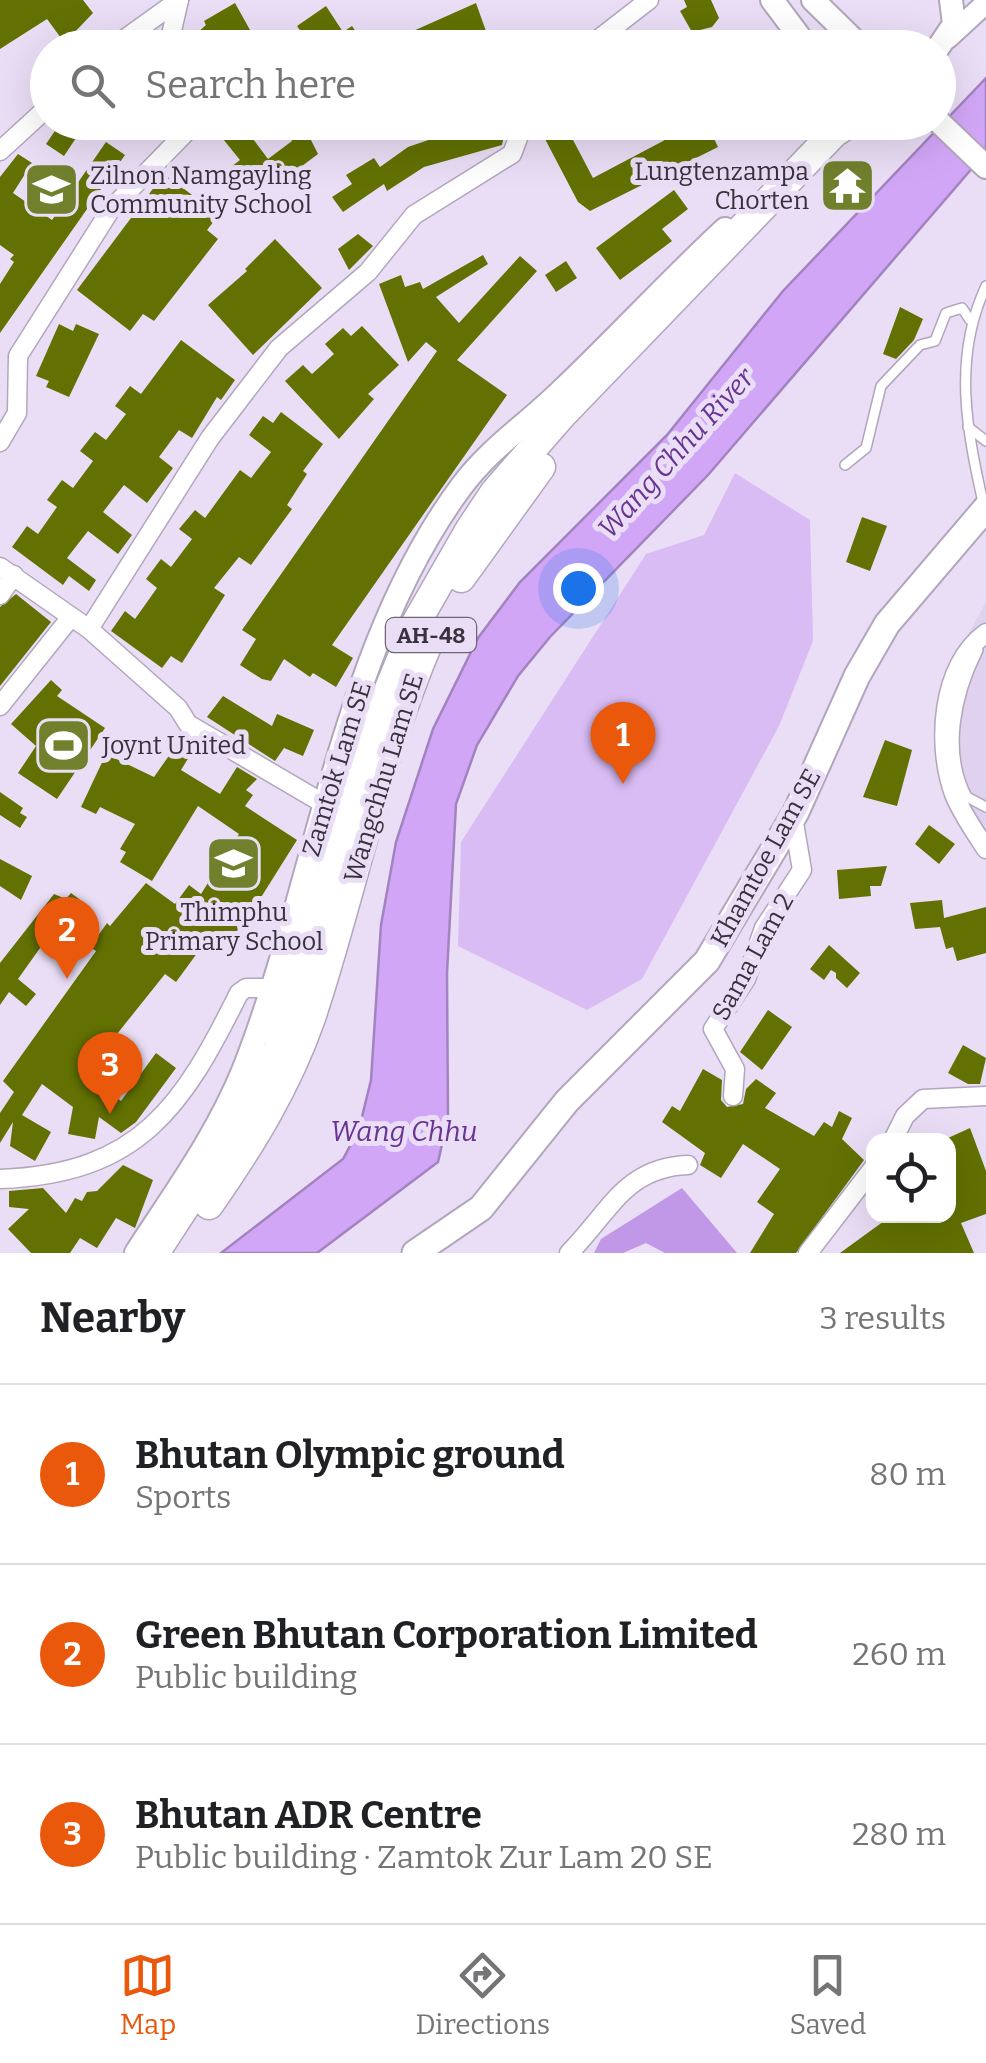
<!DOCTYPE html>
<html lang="en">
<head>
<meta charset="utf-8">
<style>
	body { margin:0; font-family:Bitter,serif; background:#f6f6f6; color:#202124 }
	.controls { position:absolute; right:30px; bottom:30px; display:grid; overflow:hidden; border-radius:20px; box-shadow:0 10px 40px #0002 }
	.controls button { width:90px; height:90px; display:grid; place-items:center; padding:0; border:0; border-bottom:2px solid #e0e0e0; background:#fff; color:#202124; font:50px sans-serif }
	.you { position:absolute; left:578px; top:588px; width:35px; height:35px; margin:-25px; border:8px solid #fff; border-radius:50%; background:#1a73e8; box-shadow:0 0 0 15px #1a73e833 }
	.badge { display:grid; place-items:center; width:65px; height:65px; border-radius:50%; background:#ea580c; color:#fff; font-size:32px; font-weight:700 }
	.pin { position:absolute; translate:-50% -82px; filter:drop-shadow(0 2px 5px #0008) }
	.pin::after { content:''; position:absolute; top:52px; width:35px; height:30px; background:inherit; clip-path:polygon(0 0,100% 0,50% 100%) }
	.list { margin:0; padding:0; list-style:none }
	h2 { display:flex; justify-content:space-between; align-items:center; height:130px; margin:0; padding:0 40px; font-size:42px }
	h2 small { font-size:32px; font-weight:400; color:#757577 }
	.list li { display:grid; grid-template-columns:65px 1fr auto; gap:30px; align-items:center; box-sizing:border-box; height:180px; padding:0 40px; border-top:2px solid #e0e0e0 }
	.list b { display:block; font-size:38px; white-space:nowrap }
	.list p { margin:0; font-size:32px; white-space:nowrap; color:#757577 }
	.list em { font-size:32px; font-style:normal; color:#757577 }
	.icon { flex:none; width:55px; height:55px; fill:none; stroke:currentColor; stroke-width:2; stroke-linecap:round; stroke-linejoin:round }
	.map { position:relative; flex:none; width:986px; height:1253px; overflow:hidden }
	.search { position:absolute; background:#fff; box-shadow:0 10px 40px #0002; left:30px; right:30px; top:30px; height:110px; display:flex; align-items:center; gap:25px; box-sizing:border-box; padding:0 35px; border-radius:55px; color:#757577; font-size:38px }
	.sheet { height:670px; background:#fff }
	nav { display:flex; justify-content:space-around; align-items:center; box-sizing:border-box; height:140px; border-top:2px solid #e0e0e0; background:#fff; font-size:28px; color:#757577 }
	nav a { display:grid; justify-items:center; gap:5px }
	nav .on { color:#ea580c }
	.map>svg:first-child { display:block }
</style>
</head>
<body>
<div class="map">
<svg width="986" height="1253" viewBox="0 0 986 1253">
	<rect width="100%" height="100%" fill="#eadef6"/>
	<polygon fill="#e0d1ee" points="986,602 986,859 945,800 938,736 953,662"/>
	<polygon fill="#d9bcf4" points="735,473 810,520 813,641 779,726 642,979 587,1010 458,946 461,842 646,554 704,535"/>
	<polygon fill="#c197e7" points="682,1188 737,1253 665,1253 646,1243 623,1253 594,1253 601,1239"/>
	<polygon fill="#d1a6f7" stroke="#a383bf" stroke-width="2.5" points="986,78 986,152 708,475 550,637 518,676 477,745 456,804 447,973 448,1118 438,1162 317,1253 221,1253 343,1159 359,1129 371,1080 381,925 396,842 433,729 478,638 520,582 667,435 783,291"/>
	<g fill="#627102">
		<polygon points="0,0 83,0 93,13 71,36 69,32 61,38 47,19 0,49"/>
		<polygon points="684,0 711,0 719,18 712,27 692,32 680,11 687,7"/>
		<polygon points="235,3 260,48 181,48 206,25 204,21"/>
		<polygon points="476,3 492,48 375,48"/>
		<polygon points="326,6 343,32 352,26 367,48 312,48 297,26"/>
		<polygon points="61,122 82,129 64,156 46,144"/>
		<polygon points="245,122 275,122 253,139 268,159 292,141 278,122 302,122 318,154 282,181 275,171 260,183 255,177 244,185 231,167 240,160 223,139"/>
		<polygon points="481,122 507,122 502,145 424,167 387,191 384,184 343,212 332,197 352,184 346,175 374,158 380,167 408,147"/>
		<polygon points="541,122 601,122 572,138 593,178 699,122 706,122 718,147 590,211 578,202 544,137"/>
		<polygon points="106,142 125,155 0,333 0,284 14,262 10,259 14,255 0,245 0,177 18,154 32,163 13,193 52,220"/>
		<polygon points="164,174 219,215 207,230 218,239 154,321 143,314 130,331 77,290"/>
		<polygon points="674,190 688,209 662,229 672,241 620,280 596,248"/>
		<polygon points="358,234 373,246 349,270 338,249"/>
		<polygon points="275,239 322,288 253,355 208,305 247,271 245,269"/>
		<polygon points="483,255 488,264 436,297 459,323 520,256 537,271 457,360 507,395 332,645 353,658 336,687 313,673 310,677 284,659 271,681 262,679 240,665 256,639 242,630 437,351 426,342 408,362 379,284 401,275 405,287 420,282 423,289"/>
		<polygon points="566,261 577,278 556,292 545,275"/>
		<polygon points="900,307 923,319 914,340 896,359 883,354"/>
		<polygon points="59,324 73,331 76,324 99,334 69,397 46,387 49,381 36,376"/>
		<polygon points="362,326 399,365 368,394 374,399 339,439 285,381 303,365 312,374 334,354 325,344 343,328 351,336"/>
		<polygon points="181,340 235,380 221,400 217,397 192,438 179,430 159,457 173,468 147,503 124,485 103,512 132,535 118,554 88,531 67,558 96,580 89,591 69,576 63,585 12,547 27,526 38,534 57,507 47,500 62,480 73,488 93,461 80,451 95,432 106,440 126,414 115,406 130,386 141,394"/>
		<polygon points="281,412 323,444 303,471 307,474 287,505 292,509 251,565 239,557 214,588 225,595 182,663 171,656 162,668 111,631 125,611 135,619 157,588 146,579 161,559 171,567 192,539 179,529 195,510 205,518 240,470 251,478 271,452 249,435 263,416 273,423"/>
		<polygon points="862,517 887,526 870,571 846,562"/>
		<polygon points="16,594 51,622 0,686 0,607"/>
		<polygon points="51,680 62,690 57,696 105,728 57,799 18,773 36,746 11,724"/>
		<polygon points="223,696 272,726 277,714 314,730 303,756 284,748 275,761 207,717"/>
		<polygon points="180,740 194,749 181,770 220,794 237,767 257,779 246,790 253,795 245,806 297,840 248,918 223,947 209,937 176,982 165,974 85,1074 121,1101 156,1053 176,1068 136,1122 121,1133 99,1117 95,1139 68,1134 73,1107 42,1084 22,1115 51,1132 35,1161 10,1146 13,1122 0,1143 0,1113 14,1092 3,1081 96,951 90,947 107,923 110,926 146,883 175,904 189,885 201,894 239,834 198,806 152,881 120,862 126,852 120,849 135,824 100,807 96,814 81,807 106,754 154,777"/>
		<polygon points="885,740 912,750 897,806 863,797"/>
		<polygon points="0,792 23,808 20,813 27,817 20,828 0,815"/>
		<polygon points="929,825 955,844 939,864 915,844"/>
		<polygon points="0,859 32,876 21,900 0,886"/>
		<polygon points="887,866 881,886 870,886 871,896 839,899 837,870"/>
		<polygon points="71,893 83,902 51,946 45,941 18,979 36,994 26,1006 9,992 0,1005 0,963 54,894 66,899"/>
		<polygon points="942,900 944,918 986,907 986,953 957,961 953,947 946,949 940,927 915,929 910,903"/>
		<polygon points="829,945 860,973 847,988 836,978 836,973 831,970 824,980 810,969"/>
		<polygon points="768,1010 792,1027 762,1070 740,1052"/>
		<polygon points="963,1045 986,1058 980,1084 968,1084 948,1073"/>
		<polygon points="703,1069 722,1080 721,1100 727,1107 743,1104 746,1089 756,1079 776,1093 765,1108 814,1136 824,1122 832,1127 839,1111 852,1118 842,1139 864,1160 796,1253 750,1253 774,1214 757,1202 780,1169 743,1144 721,1178 700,1165 705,1153 662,1122 672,1106 680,1111"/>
		<polygon points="970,1128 986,1171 986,1214 961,1223 974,1253 840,1253 891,1216 948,1216 948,1138"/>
		<polygon points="123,1165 153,1180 135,1228 116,1218 97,1248 80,1238 70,1253 31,1253 8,1229 29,1209 9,1207 9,1191 43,1188 66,1213 75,1198 82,1201 87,1192 97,1191"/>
	</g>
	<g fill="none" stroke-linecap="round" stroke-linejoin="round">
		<defs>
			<g id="service">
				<polyline points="968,427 986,441"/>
				<polyline points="845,465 866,448 881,386 920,345 935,341 946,313 962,308 970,320"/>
				<path d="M984,507C967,431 952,359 986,286"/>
				<path d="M978,650C956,694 943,751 967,797L986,807"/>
			</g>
			<g id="minor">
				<polyline points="112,48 179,0"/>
				<polyline points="168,48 179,0"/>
				<polyline points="587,48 649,0"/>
				<polyline points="0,151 48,107"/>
				<polyline points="0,442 17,413 18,356 111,209 196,122"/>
				<polyline points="0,567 89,629 178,708 188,724 326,805"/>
				<polyline points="0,595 14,575"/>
				<polyline points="89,629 210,438 279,348 368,272 414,215 512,154 524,122"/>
				<path d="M986,633C941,665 936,745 954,794C962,814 975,832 986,849"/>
				<polyline points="0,706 71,617"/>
				<polyline points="733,1096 735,1069 713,1029 746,979 764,928 802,870 793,817"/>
				<polyline points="893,1140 905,1116 923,1099 986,1096"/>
				<path d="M0,1179C140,1174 183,1106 239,993L246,988H272"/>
				<path d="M569,1253C609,1213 625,1167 688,1165"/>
				<polyline points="808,1253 874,1167"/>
			</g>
			<polyline id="tertiary" points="948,38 986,3"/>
			<g id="secondary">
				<polyline points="772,0 808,48"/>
				<polyline points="813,0 862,48"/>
				<polyline points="938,48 954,24 951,0"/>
				<polyline points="938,121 986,167"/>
				<path d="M136,1253C174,1194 216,1137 243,1071C317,885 340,650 461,487C489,449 526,425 559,393C615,340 668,282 725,229"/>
			</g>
			<polyline id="primary" points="415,1253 481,1208 567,1101 707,961 796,812 857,676 887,624 986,508"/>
			<g id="trunk">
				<polyline points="461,578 541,467"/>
				<path d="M209,1205C250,1146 287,1087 311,1018C353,892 377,761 430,639"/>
				<polyline points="155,1253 254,1101 278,1049 381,708 416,623 470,529 494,493 562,415 834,133 851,122"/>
			</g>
		</defs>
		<use href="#service" stroke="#b2a6bd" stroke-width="12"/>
		<use href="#minor" stroke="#b2a6bd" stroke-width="21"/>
		<use href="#tertiary" stroke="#b2a6bd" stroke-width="24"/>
		<use href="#secondary" stroke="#b2a6bd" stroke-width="26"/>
		<use href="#primary" stroke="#b2a6bd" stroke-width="29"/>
		<use href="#trunk" stroke="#b2a6bd" stroke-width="31"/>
		<use href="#service" stroke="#fff" stroke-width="9"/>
		<use href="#minor" stroke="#fff" stroke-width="18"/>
		<use href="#tertiary" stroke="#fff" stroke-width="20"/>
		<use href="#secondary" stroke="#fff" stroke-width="22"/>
		<use href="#primary" stroke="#fff" stroke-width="25"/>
		<use href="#trunk" stroke="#fff" stroke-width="28"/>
	</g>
	<defs>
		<symbol id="temple-square" viewBox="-11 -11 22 22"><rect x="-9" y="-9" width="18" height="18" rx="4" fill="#71802d" stroke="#eadef6"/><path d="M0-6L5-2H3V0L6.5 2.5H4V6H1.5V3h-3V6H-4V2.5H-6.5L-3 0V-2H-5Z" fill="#fff"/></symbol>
		<symbol id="school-square" viewBox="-11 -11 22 22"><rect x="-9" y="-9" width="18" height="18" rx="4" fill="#71802d" stroke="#eadef6"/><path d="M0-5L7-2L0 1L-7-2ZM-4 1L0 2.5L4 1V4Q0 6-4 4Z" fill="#fff"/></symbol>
		<symbol id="stadium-square" viewBox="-11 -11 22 22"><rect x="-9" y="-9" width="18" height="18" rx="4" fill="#71802d" stroke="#eadef6"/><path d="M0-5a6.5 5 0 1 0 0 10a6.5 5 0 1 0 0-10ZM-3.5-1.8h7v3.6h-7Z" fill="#fff"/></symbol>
	</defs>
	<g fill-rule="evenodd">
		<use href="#temple-square" x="816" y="154" width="63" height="63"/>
		<use href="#school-square" x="20" y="158" width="63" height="63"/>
		<use href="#stadium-square" x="32" y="714" width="63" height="63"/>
		<use href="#school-square" x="202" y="832" width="63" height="63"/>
	</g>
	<g text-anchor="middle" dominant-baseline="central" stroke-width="10" stroke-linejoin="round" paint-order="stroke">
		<rect fill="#eadef6" stroke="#6d6674" stroke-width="2.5" x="386" y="618" width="90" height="34" rx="8"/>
		<g font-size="22" font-weight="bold" fill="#37323c">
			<text x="431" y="635">AH-48</text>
		</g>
		<g font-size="25" fill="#37323c" stroke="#eadef6" text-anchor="start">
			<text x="809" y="172" text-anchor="end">Lungtenzampa<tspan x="809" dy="29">Chorten</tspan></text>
			<text x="90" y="176">Zilnon Namgayling<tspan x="90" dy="29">Community School</tspan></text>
			<text x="102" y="746">Joynt United</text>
			<text x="234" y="913" text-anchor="middle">Thimphu<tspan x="234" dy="29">Primary School</tspan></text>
		</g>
		<g font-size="25" fill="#37323c" stroke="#eadef6">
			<text transform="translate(337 769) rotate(-73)">Zamtok Lam SE</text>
			<text transform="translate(384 778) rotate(-73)">Wangchhu Lam SE</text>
			<text transform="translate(766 858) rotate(-61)">Khamtoe Lam SE</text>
			<text transform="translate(753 957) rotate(-61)">Sama Lam 2</text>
		</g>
		<g font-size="28" font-style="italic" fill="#6a3591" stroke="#eadef6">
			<text transform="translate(676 453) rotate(-48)">Wang Chhu River</text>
			<text x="404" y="1131">Wang Chhu</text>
		</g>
	</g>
</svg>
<div class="controls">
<button><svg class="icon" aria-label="locate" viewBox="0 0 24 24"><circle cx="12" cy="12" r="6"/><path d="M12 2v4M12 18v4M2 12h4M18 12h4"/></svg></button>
</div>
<div class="you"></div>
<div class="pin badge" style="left:623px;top:784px">1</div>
<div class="pin badge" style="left:67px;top:979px">2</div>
<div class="pin badge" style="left:110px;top:1114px">3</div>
<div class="search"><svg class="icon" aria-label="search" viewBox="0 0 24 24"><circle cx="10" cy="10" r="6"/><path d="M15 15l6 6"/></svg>Search here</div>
</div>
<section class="sheet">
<h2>Nearby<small>3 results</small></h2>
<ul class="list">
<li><span class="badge">1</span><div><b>Bhutan Olympic ground</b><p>Sports</p></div><em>80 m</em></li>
<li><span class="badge">2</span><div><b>Green Bhutan Corporation Limited</b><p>Public building</p></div><em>260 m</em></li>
<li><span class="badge">3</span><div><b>Bhutan ADR Centre</b><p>Public building · Zamtok Zur Lam 20 SE</p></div><em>280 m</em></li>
</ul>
</section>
<nav>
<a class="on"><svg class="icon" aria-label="map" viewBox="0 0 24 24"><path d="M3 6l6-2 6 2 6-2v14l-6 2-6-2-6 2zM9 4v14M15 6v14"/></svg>Map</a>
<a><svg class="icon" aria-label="directions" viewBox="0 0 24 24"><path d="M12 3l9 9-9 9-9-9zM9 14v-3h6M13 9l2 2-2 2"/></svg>Directions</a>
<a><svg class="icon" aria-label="saved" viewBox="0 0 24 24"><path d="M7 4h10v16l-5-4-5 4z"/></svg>Saved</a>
</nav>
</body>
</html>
